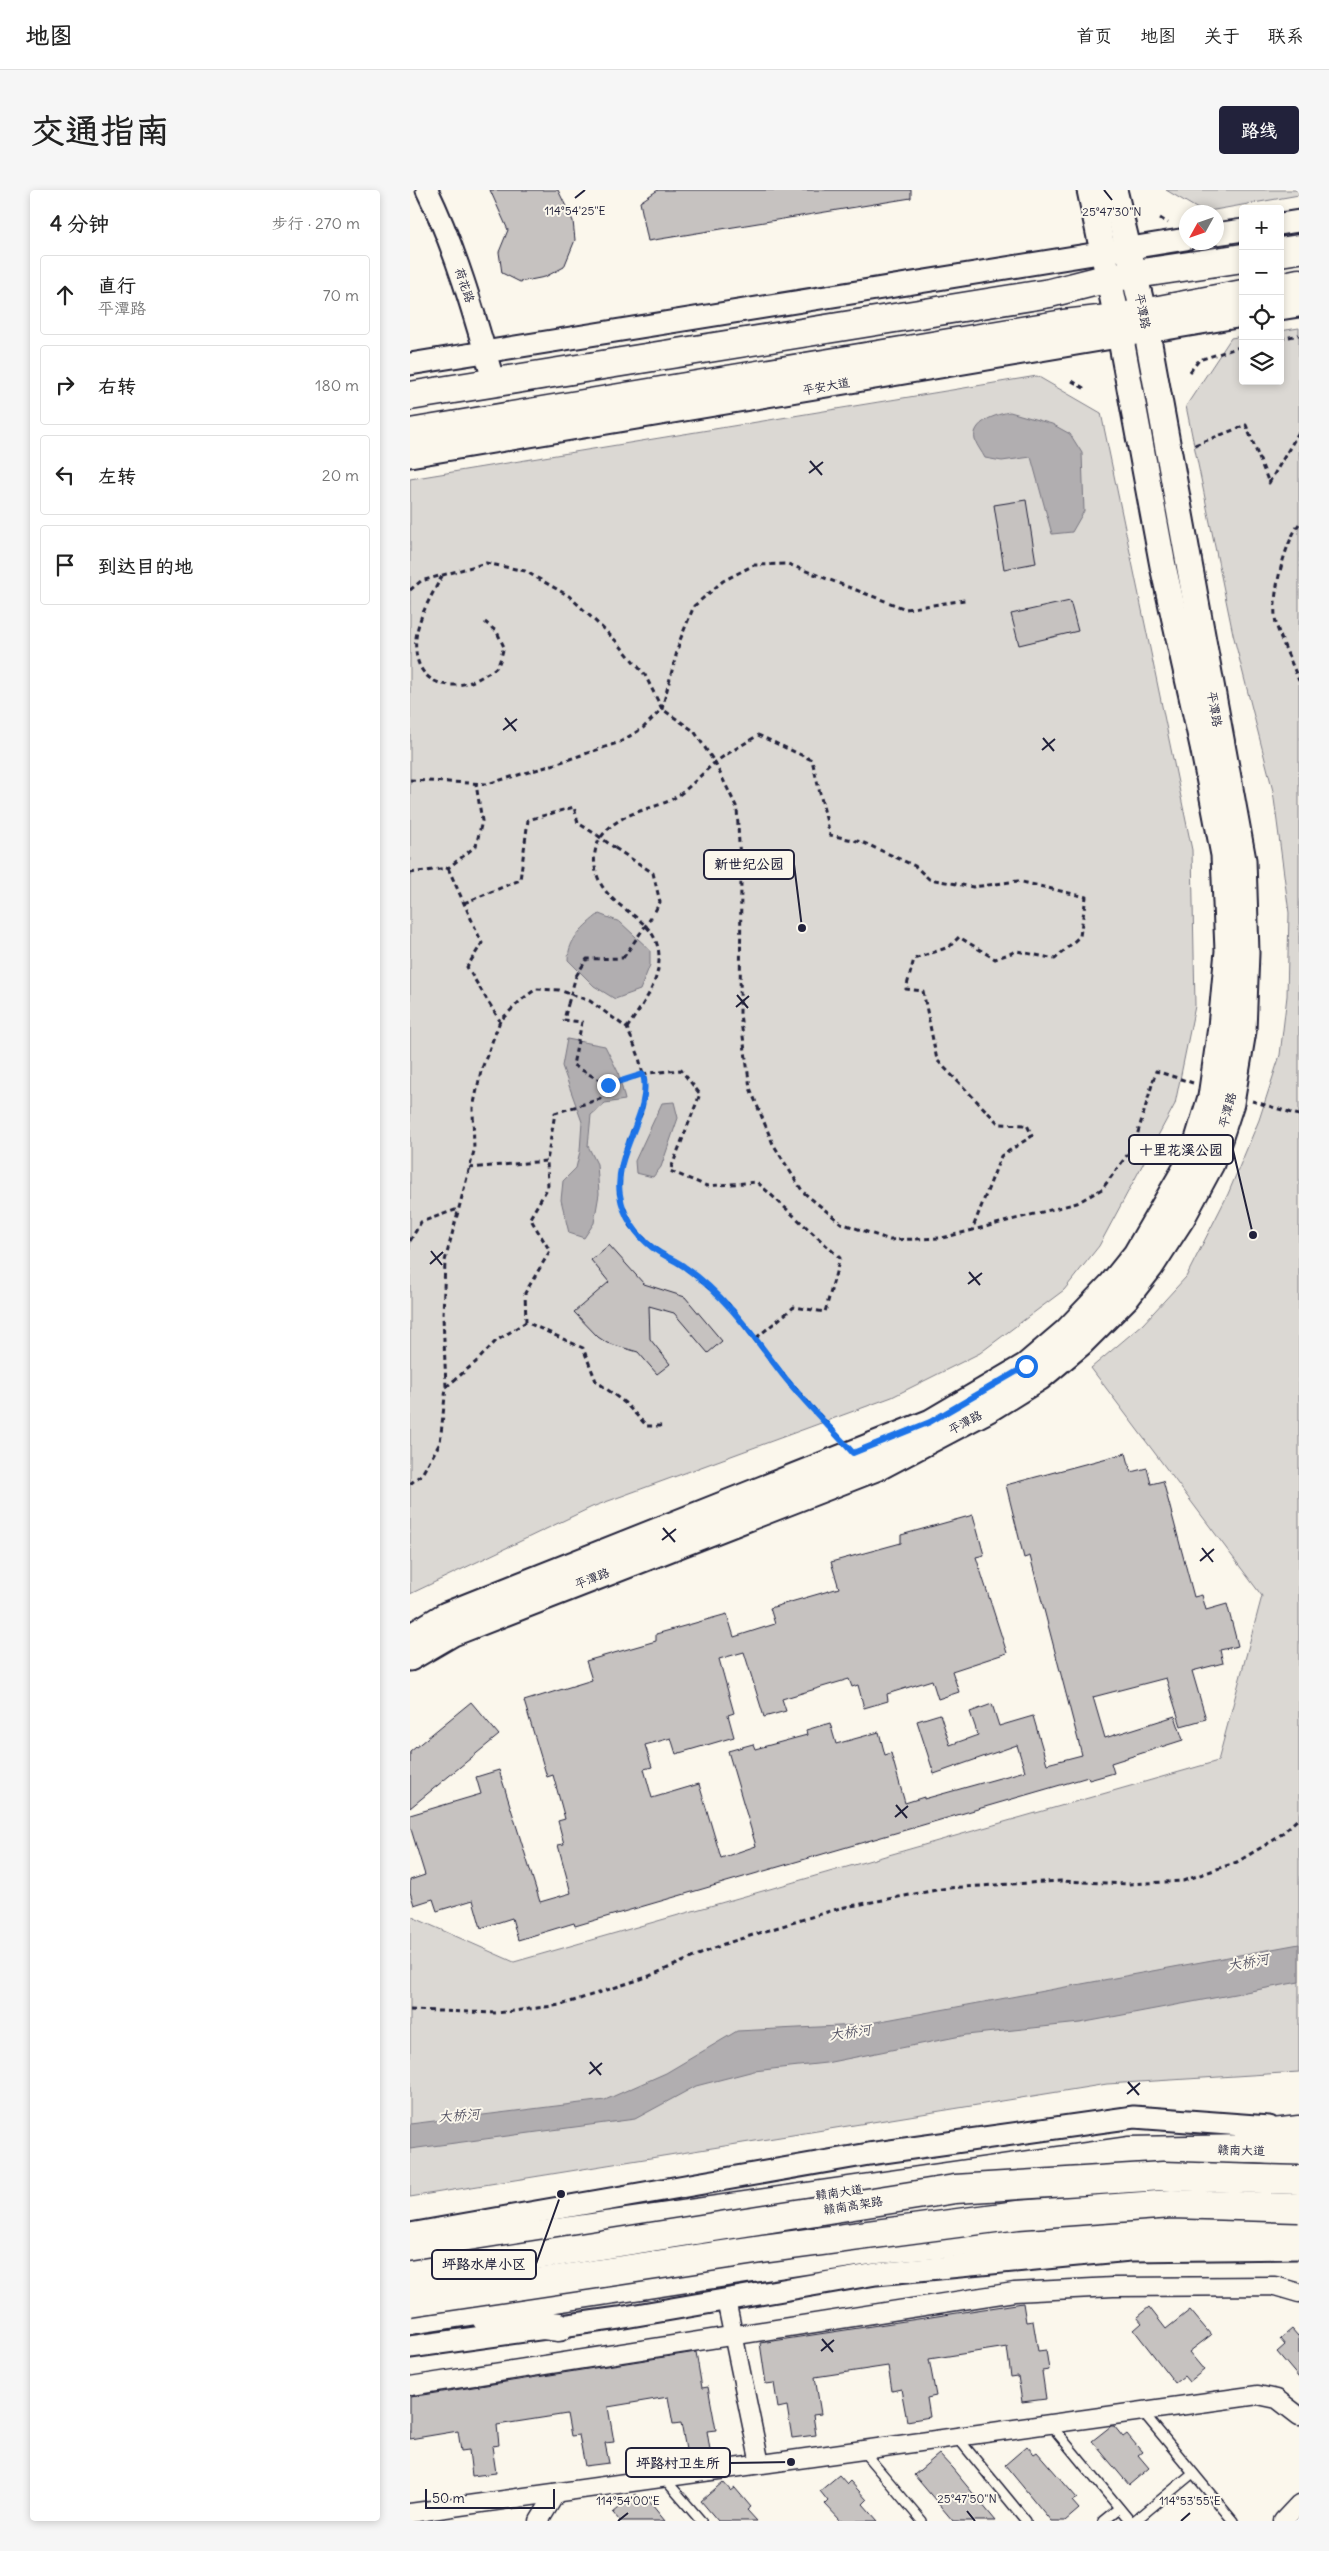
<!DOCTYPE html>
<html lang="zh">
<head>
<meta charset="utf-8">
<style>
	body { margin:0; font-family:Delius,"LXGW WenKai TC",sans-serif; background:#f6f6f6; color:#222 }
	.controls { position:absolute; right:15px; top:15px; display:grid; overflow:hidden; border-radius:5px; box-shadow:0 2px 8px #0003 }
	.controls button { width:45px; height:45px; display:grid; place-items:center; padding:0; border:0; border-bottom:1px solid #e0e0e0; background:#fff; color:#222; font:25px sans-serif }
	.compass { position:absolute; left:769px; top:15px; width:45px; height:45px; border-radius:50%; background:#fff; box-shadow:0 2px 8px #0003; rotate:230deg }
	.scale { position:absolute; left:15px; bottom:12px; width:130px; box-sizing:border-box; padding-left:5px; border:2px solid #22223b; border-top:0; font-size:14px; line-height:18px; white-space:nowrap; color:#22223b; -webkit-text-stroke:4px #fbf7ec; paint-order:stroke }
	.stop { position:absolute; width:15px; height:15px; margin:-11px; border:4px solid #1a73e8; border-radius:50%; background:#fff }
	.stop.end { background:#1a73e8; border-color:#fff; box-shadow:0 1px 5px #0008 }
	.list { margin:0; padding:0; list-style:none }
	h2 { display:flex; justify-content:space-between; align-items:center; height:65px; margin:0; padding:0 20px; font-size:21px }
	h2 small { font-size:16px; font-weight:400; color:#767676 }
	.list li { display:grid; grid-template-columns:32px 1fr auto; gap:15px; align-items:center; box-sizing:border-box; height:80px; margin:0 10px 10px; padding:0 10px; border:1px solid #e0e0e0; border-radius:5px }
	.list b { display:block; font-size:19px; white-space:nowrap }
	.list p { margin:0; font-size:16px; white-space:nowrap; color:#767676 }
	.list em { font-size:16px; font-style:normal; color:#767676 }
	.icon { flex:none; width:28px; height:28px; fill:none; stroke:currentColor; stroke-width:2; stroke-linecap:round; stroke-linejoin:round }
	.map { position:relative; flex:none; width:889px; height:2331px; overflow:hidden; border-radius:5px }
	header { display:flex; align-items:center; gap:30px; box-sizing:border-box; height:70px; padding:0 25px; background:#fff; border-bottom:1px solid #e0e0e0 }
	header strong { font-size:24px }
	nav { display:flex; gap:28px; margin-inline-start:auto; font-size:18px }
	.intro { display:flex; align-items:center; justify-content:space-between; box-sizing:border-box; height:120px; padding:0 30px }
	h1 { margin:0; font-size:35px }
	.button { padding:12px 22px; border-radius:5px; background:#22223b; color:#fff; font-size:18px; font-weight:700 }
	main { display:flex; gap:30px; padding:0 30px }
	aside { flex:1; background:#fff; border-radius:5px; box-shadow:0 2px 8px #0003 }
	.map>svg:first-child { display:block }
</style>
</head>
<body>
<header>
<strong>地图</strong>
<nav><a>首页</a><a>地图</a><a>关于</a><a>联系</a></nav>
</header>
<div class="intro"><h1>交通指南</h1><a class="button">路线</a></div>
<main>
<aside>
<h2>4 分钟<small>步行 · 270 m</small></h2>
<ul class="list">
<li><svg class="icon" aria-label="ahead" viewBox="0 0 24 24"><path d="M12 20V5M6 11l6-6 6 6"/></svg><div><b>直行</b><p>平潭路</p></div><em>70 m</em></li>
<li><svg class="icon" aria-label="right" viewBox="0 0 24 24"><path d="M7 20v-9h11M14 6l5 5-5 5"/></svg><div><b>右转</b></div><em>180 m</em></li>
<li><svg class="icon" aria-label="left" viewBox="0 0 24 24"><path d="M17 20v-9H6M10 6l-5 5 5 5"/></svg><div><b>左转</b></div><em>20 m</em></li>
<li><svg class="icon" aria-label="arrive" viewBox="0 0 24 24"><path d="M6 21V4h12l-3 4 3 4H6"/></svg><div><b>到达目的地</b></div></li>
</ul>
</aside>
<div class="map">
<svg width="889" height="2331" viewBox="0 0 889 2331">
	<rect width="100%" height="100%" fill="#fbf7ec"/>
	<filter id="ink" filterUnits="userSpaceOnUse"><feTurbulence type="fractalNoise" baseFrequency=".02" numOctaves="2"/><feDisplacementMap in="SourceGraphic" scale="10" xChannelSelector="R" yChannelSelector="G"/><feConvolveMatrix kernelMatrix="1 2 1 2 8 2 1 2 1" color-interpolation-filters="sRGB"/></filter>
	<g filter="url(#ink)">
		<g fill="#dbd8d3" stroke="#7e7d87">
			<polygon points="756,0 889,0 889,5 793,22"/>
			<polygon points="889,138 889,1882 697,1894 0,2007 0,1726 104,1772 808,1571 852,1406 681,1178 733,1134 776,1087 818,1004 849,930 870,865 877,806 879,723 863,601 823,444 776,216 821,148 833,146 833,191 870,191 870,141"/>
			<polygon points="627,186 691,223 782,660 785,816 765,914 689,1056 654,1100 570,1163 482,1207 182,1317 0,1404 0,289"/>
		</g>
		<g fill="#b1aeb0" stroke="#787681">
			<path d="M600,222L642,234L660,244L672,263L674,321L662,342L642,344L621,267L592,271L575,268C572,262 567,256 565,250C561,232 587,224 600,222Z"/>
			<path d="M189,724L210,732L240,760V775L230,800L205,809L184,796L158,770C158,749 174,736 189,724Z"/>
			<polygon points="157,849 195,856 208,882 215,910 195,913 181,925 178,956 187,974 189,1004 184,1033 174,1048 159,1043 151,1010 153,991 166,978 170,961 172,932 152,876"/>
			<polygon points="264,912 268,928 251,977 243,987 226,983 225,971 252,913"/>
			<polygon points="889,1754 889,1792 670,1833 556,1845 416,1873 344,1881 286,1896 225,1929 0,1959 0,1934 195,1910 256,1883 327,1841 449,1835"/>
		</g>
		<g fill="#c6c2c0" stroke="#22223b">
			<polygon points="80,0 148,0 163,31 165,50 154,77 135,87 110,92 92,83 89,62 98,40"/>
			<polygon points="248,0 501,0 501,8 238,51 230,12"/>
			<polygon points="616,310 626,373 594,379 584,315"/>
			<polygon points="660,411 668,441 609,455 601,424"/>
			<polygon points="199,1055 234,1094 275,1107 312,1151 298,1163 264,1123 239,1116 240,1149 260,1174 247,1184 228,1162 197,1153 188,1147 164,1122 199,1092 181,1070"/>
			<polygon points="716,1263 721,1282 737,1278 741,1294 753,1291 784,1407 792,1405 796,1420 817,1414 828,1456 810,1460 813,1473 782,1481 796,1529 771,1536 756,1488 683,1507 695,1548 765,1526 773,1550 701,1573 704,1583 679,1590 678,1587 165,1736 164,1733 108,1750 102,1728 71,1738 63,1710 27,1721 23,1709 4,1715 0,1702 0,1690 15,1685 0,1636 0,1625 71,1604 66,1587 89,1580 130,1712 161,1703 148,1655 154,1654 148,1631 155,1629 143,1585 137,1587 114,1511 182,1490 176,1471 246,1451 246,1444 317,1424 324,1447 365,1434 360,1418 429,1398 421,1372 491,1353 491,1345 563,1325 574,1365 566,1367 597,1463 542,1481 549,1502 528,1509 522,1490 477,1504 478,1511 454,1518 448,1495 442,1497 439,1489 372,1509 376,1521 354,1527 334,1462 309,1469 324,1523 318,1525 324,1547 266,1564 261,1548 235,1555 242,1577 234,1579 242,1608 289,1594 311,1668 346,1656 318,1561 343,1554 345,1559 397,1545 396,1540 420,1533 426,1554 469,1542 475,1565 481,1563 495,1613 514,1607 514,1609 615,1581 607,1555 524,1584 507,1531 530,1524 540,1555 568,1545 560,1522 582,1514 589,1536 623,1526 637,1574 672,1565 620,1366 614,1368 596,1295"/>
			<polygon points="61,1512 89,1545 0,1618 0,1562"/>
			<polygon points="613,2113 616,2132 623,2131 628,2161 636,2160 639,2180 632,2181 636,2209 612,2212 608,2186 601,2187 597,2157 519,2169 526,2206 517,2208 520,2227 497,2231 491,2199 482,2201 478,2176 405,2187 411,2224 403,2225 406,2245 382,2248 377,2216 368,2218 364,2193 356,2194 350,2153"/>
			<polygon points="739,2117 756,2139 780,2120 801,2145 779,2162 794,2180 779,2192 774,2186 765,2193 724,2140 732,2133 727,2127"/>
			<polygon points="882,2139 888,2146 889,2145 889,2188 867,2162 875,2155 870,2149"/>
			<polygon points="286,2162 292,2198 298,2197 306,2240 297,2241 300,2260 277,2265 271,2233 263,2234 258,2207 198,2217 204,2252 195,2253 199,2273 175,2276 169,2245 161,2246 157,2224 87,2235 89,2255 82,2256 86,2283 62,2286 59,2260 51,2261 48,2241 0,2249 0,2207"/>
			<polygon points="701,2236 704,2236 713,2247 717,2244 732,2262 728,2265 739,2278 719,2295 682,2251"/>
			<polygon points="617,2256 624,2264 627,2262 667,2308 662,2311 669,2319 655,2331 641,2331 595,2275"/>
			<polygon points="529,2264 542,2278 586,2331 543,2331 504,2285"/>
			<polygon points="429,2285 437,2294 440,2291 457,2310 453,2314 468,2331 431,2331 415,2314 418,2311 410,2301"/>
			<polygon points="313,2292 321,2301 325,2298 341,2317 337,2320 347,2331 308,2331 291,2311"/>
			<polygon points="226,2304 234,2314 238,2310 255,2331 210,2331 203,2323"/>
		</g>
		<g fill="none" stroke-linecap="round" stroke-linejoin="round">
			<defs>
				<g id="service">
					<polyline points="732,2221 823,2331"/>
					<polyline points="640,2234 720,2331"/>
					<polyline points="547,2247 616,2331"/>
					<polyline points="452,2260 512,2331"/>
					<polyline points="254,2288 291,2331"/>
					<polyline points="693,2331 709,2318"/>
					<polyline points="725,2331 783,2283"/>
				</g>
				<g id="minor">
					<polyline points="316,2110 350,2274"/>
					<polyline points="0,2196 604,2102 703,2097 865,2096 889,2103"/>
					<polyline points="0,2323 848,2205 867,2209 889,2226"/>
					<polyline points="129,2331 146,2303"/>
					<polyline points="873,2331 889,2314"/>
				</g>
				<g id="tertiary">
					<path d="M17,0C47,62 65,127 84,193"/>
					<polyline points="870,34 889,31"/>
					<polyline points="806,44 833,40"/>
					<polyline points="870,119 889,116"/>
					<polyline points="0,174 776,49"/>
					<polyline points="0,266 833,126"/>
					<polyline points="0,2044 459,1964 724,1927 859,1937"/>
					<polyline points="0,2157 209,2128 466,2084 720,2060 889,2058"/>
				</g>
				<g id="secondary">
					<polyline points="0,1447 36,1425 521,1232 616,1176 657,1141 701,1095 726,1064 783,966 801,907 811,837 818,761 814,665 793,556 753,376 707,128 680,0"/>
					<polyline points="0,1468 43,1443 471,1276 579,1219 629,1188 671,1153 717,1107 741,1076 772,1028 801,974 821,913 833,841 836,763 833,670 733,121 704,0"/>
				</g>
				<g id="primary">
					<polyline points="870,62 889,59"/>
					<polyline points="870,97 889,93"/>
					<polyline points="0,206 640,103 699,88 833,68"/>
					<polyline points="0,243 654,134 707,128 833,104"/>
					<polyline points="839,1946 889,1940"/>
					<polyline points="0,2064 718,1961 843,1959 889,1962"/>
					<polyline points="76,2128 149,2137"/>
					<polyline points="0,2130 467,2059 725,2038 889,2041"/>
				</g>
			</defs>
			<use href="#service" stroke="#22223b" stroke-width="12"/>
			<use href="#minor" stroke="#22223b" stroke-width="21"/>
			<use href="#tertiary" stroke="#22223b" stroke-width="25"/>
			<use href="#secondary" stroke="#22223b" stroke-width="29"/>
			<use href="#primary" stroke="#22223b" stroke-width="31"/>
			<g stroke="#22223b" stroke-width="3" stroke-dasharray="5 4" stroke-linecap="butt">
				<polyline points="750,28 758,33"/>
				<polyline points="870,149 889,145"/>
				<polyline points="780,182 789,170 833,156"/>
				<polyline points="662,191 677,200"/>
				<polyline points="785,255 836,235 859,293 889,242"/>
				<path d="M889,334C874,355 859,412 867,437C873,455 882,473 889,491"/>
				<path d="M32,386C20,409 3,434 6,461C9,499 50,503 76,484C80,482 86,479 88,475C91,470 92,462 94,457L87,442L75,432"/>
				<polyline points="0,400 11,391 76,373 115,381 159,406 206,451 235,485 252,519 284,541 305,573 327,618 331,689 330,824 340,898 363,954 393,1002 431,1033 480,1050 532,1048 667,1013 692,999 724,956 746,881 783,893"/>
				<polyline points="0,590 77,594 136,577 210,552 233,538 252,519 270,450 284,416 313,391 344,375 378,374 496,419 555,410"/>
				<polyline points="205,658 243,683 250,712 243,725"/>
				<polyline points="38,678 72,753 57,777 90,831"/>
				<polyline points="0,683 38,678 66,656 72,631 66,594"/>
				<polyline points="54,713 110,690 118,630 164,617 168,633 187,645"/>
				<polyline points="166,786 177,769 213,768"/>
				<path d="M217,838C231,817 250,793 249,766C247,722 193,723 185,677C183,664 186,652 195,642C217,618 246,621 269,605C281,596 292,584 303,574C317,563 333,555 348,545L402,570L420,645L452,652L505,676L519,689L563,697L608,691L676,707L670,746L645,769L607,761L585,769L549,747L539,757L504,769L496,799L513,801L527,870L589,934L617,935L622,946L591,966L562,1040"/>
				<polyline points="198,895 238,883 271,880 290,904 260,981 297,996 347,992 430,1068 415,1122 384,1117 346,1148"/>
				<polyline points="842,911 889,925"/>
				<polyline points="59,978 137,971 145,923 190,909 198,895 163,875 172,832 154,830 158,814"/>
				<polyline points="0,1051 11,1032 48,1019"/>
				<polyline points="116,1132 115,1103 140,1061 120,1028 138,997 137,971"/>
				<polyline points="36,1197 66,1172 86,1151 116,1132 173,1158 186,1191 215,1213 237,1236 254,1236"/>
				<polyline points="0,1294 12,1284 30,1253 36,1197 33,1126 35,1071 64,961 63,918 71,881 90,831 111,810 126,799 149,800 180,811 217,838 228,864 235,892 232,922 220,946 211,977 209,1005 221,1036 243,1058 276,1078 318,1114 373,1185 430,1248"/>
				<polyline points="0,1820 87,1823 151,1815 237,1787 314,1754 430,1718 537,1698 651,1691 718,1694 773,1691 827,1672 867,1648 889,1628"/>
			</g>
			<use href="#service" stroke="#fbf7ec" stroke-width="9"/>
			<use href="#minor" stroke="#fbf7ec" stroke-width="18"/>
			<use href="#tertiary" stroke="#fbf7ec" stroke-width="21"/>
			<use href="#secondary" stroke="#fbf7ec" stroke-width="25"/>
			<use href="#primary" stroke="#fbf7ec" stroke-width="28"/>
			<defs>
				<g id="trunk-bridge">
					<polyline points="0,2085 545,1999 753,1986 889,1990"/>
					<polyline points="0,2112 352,2059 608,2025 762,2014 889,2018"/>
				</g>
			</defs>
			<use href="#trunk-bridge" stroke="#22223b" stroke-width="31" stroke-linecap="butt"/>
			<g stroke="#22223b" stroke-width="3" stroke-dasharray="5 4" stroke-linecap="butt">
				<polyline points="187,645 205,658"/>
				<polyline points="213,768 243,725"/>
				<polyline points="158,814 166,786"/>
			</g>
			<use href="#trunk-bridge" stroke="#fbf7ec" stroke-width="28"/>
		</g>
	</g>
	<g fill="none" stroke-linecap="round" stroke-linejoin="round" filter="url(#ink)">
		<path stroke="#1a73e8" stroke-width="6" d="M198,895L233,884C243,923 203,962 210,1005C213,1026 227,1046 243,1058C253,1066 266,1070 276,1078C316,1106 343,1146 372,1184C394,1212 420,1237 443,1263L520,1232L616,1176"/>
	</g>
	<path fill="none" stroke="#22223b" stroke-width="2" d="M694,0L702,10M165,8L175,0M400,271L412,285M399,283L413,272M95,528L106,541M93,540L107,529M633,548L644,561M632,560L645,549M327,805L338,818M326,817L339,806M21,1061L32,1075M20,1074L33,1062M559,1082L570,1095M558,1094L572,1083M253,1338L265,1352M252,1350L266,1339M792,1358L803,1372M790,1371L804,1359M486,1615L497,1628M485,1627L498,1616M180,1872L191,1885M179,1884L192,1873M718,1892L729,1905M717,1904L730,1893M412,2149L423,2162M411,2161L424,2150M557,2321L565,2331M208,2331L218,2323M771,2331L780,2323"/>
	<g text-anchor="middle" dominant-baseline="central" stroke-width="4" stroke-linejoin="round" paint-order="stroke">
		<g font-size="12" fill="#22223b" stroke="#fbf7ec">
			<text transform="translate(55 95) rotate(71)">荷花路</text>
			<text transform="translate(733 121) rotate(79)">平潭路</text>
			<text transform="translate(416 196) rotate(-10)">平安大道</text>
			<text transform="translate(805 519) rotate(80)">平潭路</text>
			<text transform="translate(817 920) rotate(-75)">平潭路</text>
			<text transform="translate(555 1232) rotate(-28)">平潭路</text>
			<text transform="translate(182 1388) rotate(-21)">平潭路</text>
			<text transform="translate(831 1960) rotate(1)">赣南大道</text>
			<text transform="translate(429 2002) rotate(-8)">赣南大道</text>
			<text transform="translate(443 2015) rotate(-9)">赣南高架路</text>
		</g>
		<g font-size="14" font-style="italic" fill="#545364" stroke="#fbf7ec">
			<text transform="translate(838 1772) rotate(-10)">大桥河</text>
			<text transform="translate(440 1842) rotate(-8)">大桥河</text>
			<text transform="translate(49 1925) rotate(-4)">大桥河</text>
		</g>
	</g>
	<g font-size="12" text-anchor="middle" fill="#22223b" stroke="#fbf7ec" stroke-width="4" stroke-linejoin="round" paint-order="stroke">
		<text x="165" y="25">114°54'25"E</text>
		<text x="702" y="26">25°47'30"N</text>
		<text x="557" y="2313">25°47'50"N</text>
		<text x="218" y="2315">114°54'00"E</text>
		<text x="780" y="2315">114°53'55"E</text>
	</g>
	<path fill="none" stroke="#22223b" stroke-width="2" d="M392 738L384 674M843 1045L823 960M151 2004L126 2074M381 2272L320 2273"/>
	<g fill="#22223b" stroke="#fbf7ec" stroke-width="2">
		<circle cx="392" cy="738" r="5"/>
		<circle cx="843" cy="1045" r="5"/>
		<circle cx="151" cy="2004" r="5"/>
		<circle cx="381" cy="2272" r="5"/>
	</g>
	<g fill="#fbf7ec" stroke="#22223b" stroke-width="2">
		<rect x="294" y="660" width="90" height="29" rx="5"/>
		<rect x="719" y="945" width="104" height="29" rx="5"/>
		<rect x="22" y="2060" width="104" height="29" rx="5"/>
		<rect x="216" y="2258" width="104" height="29" rx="5"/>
	</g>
	<g font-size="14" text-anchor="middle" font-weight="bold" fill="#22223b">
		<text x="339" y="679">新世纪公园</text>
		<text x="771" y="965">十里花溪公园</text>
		<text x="74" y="2079">坪路水岸小区</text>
		<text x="268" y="2278">坪路村卫生所</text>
	</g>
</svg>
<div class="controls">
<button>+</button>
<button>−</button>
<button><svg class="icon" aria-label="locate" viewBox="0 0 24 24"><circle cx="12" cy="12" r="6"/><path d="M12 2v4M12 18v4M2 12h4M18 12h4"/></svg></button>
<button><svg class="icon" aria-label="layers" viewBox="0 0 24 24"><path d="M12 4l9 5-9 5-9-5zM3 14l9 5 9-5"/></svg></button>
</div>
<svg class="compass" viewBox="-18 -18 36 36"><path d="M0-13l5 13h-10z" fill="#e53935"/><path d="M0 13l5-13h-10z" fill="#767676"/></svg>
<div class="scale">50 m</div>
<div class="stop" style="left:616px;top:1176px"></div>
<div class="stop end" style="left:198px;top:895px"></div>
</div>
</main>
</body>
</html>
